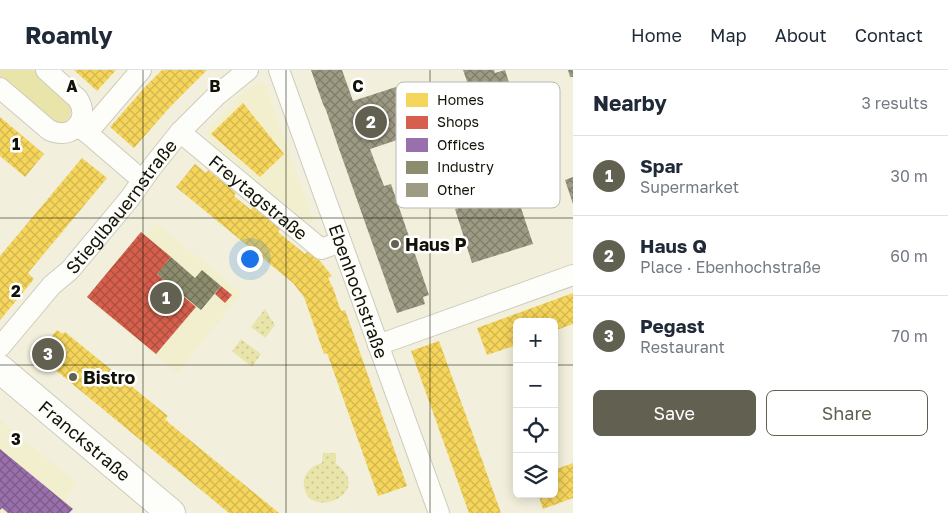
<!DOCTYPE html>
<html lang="en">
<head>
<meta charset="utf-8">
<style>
	body { margin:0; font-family:"Golos Text",sans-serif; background:#f6f6f7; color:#1f2937 }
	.controls { position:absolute; right:15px; bottom:15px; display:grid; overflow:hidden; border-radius:8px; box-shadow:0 2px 12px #0003 }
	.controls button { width:45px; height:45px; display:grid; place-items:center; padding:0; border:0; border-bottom:1px solid #e0e1e3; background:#fff; color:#1f2937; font:25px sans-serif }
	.you { position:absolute; left:249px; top:188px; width:18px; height:18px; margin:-12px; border:4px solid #fff; border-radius:50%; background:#1a73e8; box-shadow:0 0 0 8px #1a73e833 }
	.badge { display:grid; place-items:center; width:32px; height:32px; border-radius:50%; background:#616051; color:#fff; font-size:16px; font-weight:700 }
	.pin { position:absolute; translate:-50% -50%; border:2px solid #fff; box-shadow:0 1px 5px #0006 }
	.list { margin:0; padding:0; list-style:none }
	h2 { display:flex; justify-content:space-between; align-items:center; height:65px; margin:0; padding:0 20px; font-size:21px }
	h2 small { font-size:16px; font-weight:400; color:#747a83 }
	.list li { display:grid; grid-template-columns:32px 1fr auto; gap:15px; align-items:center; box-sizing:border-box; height:80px; padding:0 20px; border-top:1px solid #e0e1e3 }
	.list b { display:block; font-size:19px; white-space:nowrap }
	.list p { margin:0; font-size:16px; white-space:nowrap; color:#747a83 }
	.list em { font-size:16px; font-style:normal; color:#747a83 }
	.actions { display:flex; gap:10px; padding:15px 20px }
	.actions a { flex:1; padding:11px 0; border:1px solid #616051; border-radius:8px; text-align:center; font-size:18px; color:#616051 }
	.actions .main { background:#616051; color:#fff }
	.icon { flex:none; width:28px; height:28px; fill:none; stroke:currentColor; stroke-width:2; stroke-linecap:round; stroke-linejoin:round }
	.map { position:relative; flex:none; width:573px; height:443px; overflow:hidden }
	header { display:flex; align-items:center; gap:30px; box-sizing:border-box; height:70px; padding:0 25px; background:#fff; border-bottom:1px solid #e0e1e3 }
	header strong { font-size:24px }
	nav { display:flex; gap:28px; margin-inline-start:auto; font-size:18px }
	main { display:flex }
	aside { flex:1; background:#fff }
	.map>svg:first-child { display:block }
</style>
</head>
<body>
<header>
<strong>Roamly</strong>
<nav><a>Home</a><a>Map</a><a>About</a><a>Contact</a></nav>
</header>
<main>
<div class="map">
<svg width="573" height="443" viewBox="0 0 573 443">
	<defs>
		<pattern id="park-dots" width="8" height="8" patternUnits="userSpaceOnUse" patternTransform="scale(1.25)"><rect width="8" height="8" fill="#e9e4aa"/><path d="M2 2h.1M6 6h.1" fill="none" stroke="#c7c391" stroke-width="1.8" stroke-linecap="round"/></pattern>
		<pattern id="homes-cross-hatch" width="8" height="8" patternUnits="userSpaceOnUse" patternTransform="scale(1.25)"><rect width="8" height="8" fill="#f6d55c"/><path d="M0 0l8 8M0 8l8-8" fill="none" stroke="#d2b64e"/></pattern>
		<pattern id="shops-cross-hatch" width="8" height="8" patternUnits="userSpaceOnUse" patternTransform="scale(1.25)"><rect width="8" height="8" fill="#d6604d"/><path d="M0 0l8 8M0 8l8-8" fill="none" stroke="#ac4e3e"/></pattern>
		<pattern id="offices-cross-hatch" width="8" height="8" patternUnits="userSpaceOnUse" patternTransform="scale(1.25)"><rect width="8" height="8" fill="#9970ab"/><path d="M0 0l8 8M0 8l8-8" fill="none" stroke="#7c5b89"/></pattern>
		<pattern id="industry-cross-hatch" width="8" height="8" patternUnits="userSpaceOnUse" patternTransform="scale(1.25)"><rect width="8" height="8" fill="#8c8c6e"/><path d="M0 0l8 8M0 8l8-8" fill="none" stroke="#717158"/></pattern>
		<pattern id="building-cross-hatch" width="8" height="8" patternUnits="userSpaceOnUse" patternTransform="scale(1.25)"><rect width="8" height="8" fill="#9d9b84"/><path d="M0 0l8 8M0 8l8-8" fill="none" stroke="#7f7d6a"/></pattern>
	</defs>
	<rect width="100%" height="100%" fill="#f2f0dc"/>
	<g fill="#f1efce">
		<polygon points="259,13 263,13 265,15 313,149 313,153 310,154 210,71 207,65 207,61 209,57 241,26 254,15"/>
		<polygon points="156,153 242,223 177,303 91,232"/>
		<polygon points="0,350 77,413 64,429 73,436 68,443 0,443"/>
	</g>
	<path fill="#e9e4aa" d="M0,0H34L69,32C75,44 68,55 54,54L0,10Z"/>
	<g fill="url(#park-dots)">
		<polygon points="265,239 275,255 265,268 251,257"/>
		<polygon points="241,269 261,284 252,297 232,281"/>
		<path d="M323,383H336V394C369,417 329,443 309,428C305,423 303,416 304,410C306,401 313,395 322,393Z"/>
	</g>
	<g fill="url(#homes-cross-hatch)">
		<polygon points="74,0 116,0 97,21"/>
		<polygon points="162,0 207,0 170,37 134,78 110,57 146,16"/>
		<polygon points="243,33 284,84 260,107 211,64"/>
		<polygon points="0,47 44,84 25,107 0,86"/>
		<polygon points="82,88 107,108 28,203 34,209 0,250 0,186"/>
		<polygon points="195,94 206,103 208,100 236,123 234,126 251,140 253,137 280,159 278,162 305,184 308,181 320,191 332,206 328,208 333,218 341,241 345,240 407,416 378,426 327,283 324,284 304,227 293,213 176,117"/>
		<polygon points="573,223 573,254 554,261 554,252 517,252 517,275 487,285 477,258"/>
		<polygon points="57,260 63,264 65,262 168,346 165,349 169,353 279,443 229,443 36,284"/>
		<polygon points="439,271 472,362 501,443 469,443 460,418 411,281"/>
		<polygon points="573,393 573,428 543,439 538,424 554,424 554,400"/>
	</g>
	<g fill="url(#shops-cross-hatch)">
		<polygon points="141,162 171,187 157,204 196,237 156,284 87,227"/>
		<polygon points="221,216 232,225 225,233 215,224"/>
	</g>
	<polygon fill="url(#offices-cross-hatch)" points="0,379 73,439 69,443 8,443 2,438 0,440"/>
	<polygon fill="url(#industry-cross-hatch)" points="171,187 195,208 202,200 221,216 201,240 157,204"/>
	<g fill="url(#building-cross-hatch)">
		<polygon points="311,0 342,0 353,31 399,16 415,64 370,79 384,116 391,114 429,225 423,227 425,234 397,243 338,76 326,40 323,34"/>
		<polygon points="463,0 494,0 495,3 505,0 537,101 531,103 532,108 505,118"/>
		<polygon points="568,0 573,0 573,7 570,7"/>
		<polygon points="573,107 573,134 565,110"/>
		<polygon points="515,120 533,174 472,193 455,139"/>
	</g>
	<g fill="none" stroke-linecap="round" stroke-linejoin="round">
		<defs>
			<g id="street">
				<path id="s1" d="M279,0L439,443"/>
				<path d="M0,18L49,60C72,71 91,50 78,29L46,0"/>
				<polyline points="78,55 142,110"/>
				<path id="s2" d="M180,62L321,179L341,172"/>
				<polyline points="87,63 141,0"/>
				<polyline points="378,275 573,205"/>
				<path id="s3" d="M0,277L52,215L70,200L130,128L152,97L180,62L216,26L248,0"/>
			</g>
			<g id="secondary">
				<path id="s4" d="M0,299L171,443"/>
			</g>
		</defs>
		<use href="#street" stroke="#cdcbbc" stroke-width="22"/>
		<use href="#secondary" stroke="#cdcbbc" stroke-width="30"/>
		<use href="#street" stroke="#fdfdfa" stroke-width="20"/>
		<use href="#secondary" stroke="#fdfdfa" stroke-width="28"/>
	</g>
	<path fill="none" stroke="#131206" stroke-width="1" stroke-opacity="0.55" d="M143,0V443M286,0V443M430,0V443M0,148H573M0,295H517M554,295H573"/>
	<g fill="#616051" stroke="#fff" stroke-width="2">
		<circle cx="395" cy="174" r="5"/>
		<circle cx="73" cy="307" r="5"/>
	</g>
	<g text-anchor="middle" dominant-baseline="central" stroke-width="5" stroke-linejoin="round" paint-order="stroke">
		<g font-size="18" fill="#131206" stroke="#fff">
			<text stroke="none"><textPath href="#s2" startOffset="102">Freytagstraße</textPath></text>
			<text stroke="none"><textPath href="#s3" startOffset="186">Stieglbauernstraße</textPath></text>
			<text stroke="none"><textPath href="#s1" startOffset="235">Ebenhochstraße</textPath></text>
			<text stroke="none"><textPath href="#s4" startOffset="111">Franckstraße</textPath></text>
		</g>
		<g font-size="18" font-weight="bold" fill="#131206" stroke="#fff" text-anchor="start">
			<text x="405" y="174">Haus P</text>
			<text x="83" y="307">Bistro</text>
		</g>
	</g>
	<rect x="396" y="12" width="164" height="126" rx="8" fill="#fff" stroke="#b8b8b4" stroke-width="1"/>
	<rect x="406" y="23" width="22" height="14" fill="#f6d55c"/>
	<rect x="406" y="46" width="22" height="13" fill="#d6604d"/>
	<rect x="406" y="68" width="22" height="14" fill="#9970ab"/>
	<rect x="406" y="91" width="22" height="13" fill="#8c8c6e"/>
	<rect x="406" y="113" width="22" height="14" fill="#9d9b84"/>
	<g font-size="14" fill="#131206">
		<text x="437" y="35">Homes</text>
		<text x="437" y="57">Shops</text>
		<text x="437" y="80">Offices</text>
		<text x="437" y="102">Industry</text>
		<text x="437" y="125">Other</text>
	</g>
	<g font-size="16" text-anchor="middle" font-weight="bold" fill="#131206" stroke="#fff" stroke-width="5" stroke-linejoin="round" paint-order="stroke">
		<text x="72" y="22">A</text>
		<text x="215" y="22">B</text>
		<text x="358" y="22">C</text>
		<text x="16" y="80">1</text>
		<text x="16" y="227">2</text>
		<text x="16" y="375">3</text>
	</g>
</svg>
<div class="controls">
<button>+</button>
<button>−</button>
<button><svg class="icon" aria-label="locate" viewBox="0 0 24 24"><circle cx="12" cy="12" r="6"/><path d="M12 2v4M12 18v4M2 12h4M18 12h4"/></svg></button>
<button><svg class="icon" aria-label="layers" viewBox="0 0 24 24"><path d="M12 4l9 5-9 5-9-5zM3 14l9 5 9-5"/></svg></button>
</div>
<div class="you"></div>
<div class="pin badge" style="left:166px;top:228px">1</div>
<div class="pin badge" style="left:371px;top:52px">2</div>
<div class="pin badge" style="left:48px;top:284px">3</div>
</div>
<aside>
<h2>Nearby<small>3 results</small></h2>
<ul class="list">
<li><span class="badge">1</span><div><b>Spar</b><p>Supermarket</p></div><em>30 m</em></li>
<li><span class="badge">2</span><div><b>Haus Q</b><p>Place · Ebenhochstraße</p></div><em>60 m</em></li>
<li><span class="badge">3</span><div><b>Pegast</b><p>Restaurant</p></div><em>70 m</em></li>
</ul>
<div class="actions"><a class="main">Save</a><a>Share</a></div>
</aside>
</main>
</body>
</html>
